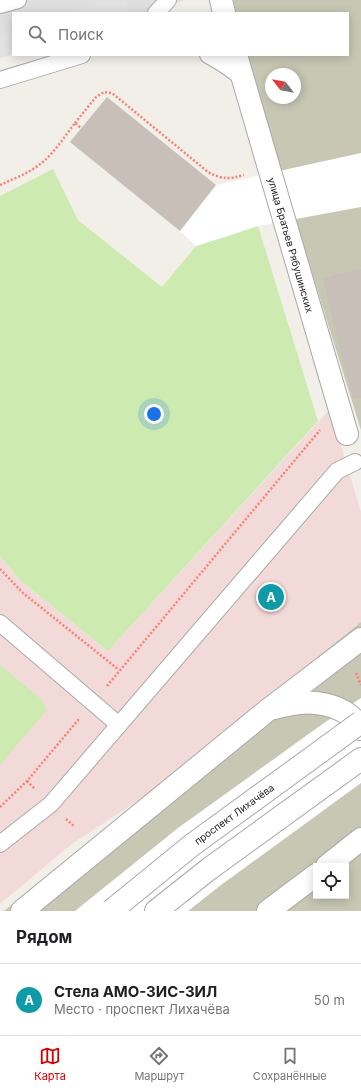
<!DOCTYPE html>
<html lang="ru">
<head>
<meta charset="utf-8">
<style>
	body { margin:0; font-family:Inter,sans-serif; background:#f6f6f6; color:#202124 }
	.controls { position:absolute; right:12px; bottom:12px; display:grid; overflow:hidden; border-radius:0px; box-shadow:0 2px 10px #0003 }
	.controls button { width:36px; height:36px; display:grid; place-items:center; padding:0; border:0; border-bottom:1px solid #e0e0e0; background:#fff; color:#202124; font:20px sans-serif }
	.compass { position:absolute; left:265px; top:68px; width:36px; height:36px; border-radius:50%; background:#fff; box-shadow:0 2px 10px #0003; rotate:301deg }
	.you { position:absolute; left:154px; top:414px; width:14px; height:14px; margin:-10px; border:3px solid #fff; border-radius:50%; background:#1a73e8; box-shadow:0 0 0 6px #1a73e833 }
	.badge { display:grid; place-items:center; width:26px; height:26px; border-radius:50%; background:#d40000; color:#fff; font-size:13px; font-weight:700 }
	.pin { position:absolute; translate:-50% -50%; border:2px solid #fff; box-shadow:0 1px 4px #0006 }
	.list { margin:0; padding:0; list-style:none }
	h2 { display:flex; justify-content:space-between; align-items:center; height:52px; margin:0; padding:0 16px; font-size:17px }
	h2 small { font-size:13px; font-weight:400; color:#757577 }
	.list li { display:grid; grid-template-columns:26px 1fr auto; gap:12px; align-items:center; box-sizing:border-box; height:72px; padding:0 16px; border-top:1px solid #e0e0e0 }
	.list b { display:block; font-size:15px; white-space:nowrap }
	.list p { margin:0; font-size:13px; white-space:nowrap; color:#757577 }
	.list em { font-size:13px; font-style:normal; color:#757577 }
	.icon { flex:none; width:22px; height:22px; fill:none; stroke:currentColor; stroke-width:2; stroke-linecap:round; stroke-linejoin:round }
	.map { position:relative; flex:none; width:361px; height:911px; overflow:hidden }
	.search { position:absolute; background:#fff; box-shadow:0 2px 10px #0003; left:12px; right:12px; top:12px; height:44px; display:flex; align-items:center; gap:10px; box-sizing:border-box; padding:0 14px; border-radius:0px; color:#757577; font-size:15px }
	.sheet { height:124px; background:#fff }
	nav { display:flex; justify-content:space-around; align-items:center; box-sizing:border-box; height:56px; border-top:1px solid #e0e0e0; background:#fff; font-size:11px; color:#757577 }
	nav a { display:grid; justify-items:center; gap:2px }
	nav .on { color:#d40000 }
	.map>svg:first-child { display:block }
</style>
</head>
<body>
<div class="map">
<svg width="361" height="911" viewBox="0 0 361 911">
	<rect width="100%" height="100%" fill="#f2efe9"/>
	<polygon fill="#e0dfdf" points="0,0 185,0 143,13 13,13 13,54 0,58"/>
	<polygon fill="#f2dad9" points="330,409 361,512 361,622 147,795 73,843 0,904 0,556 20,580 108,651"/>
	<g fill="#c7c7b4" fill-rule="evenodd">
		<path d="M233,0H361V430L254,86L247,55H348V13H236ZM271,74H295V98H271Z"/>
		<path d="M361,622V911H4ZM316,866H346V896H316Z"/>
	</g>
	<g fill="#cdebb0">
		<polygon points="53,169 78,220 162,287 196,246 258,226 318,421 108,651 20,580 0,556 0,196"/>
		<polygon points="0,665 41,699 47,710 0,765"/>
	</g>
	<g fill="#e2e2e2">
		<polygon points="109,0 126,0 130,13 67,13"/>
		<polygon points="13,30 13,54 0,58 0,34"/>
	</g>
	<g fill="#fff">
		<polygon points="361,153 361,207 258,226 196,246 180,231 216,185"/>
		<polygon points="361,698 361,783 221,885 188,911 75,911 178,828 324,723"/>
	</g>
	<g fill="#c7bfb8">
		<polygon points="107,97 216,185 180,231 70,142"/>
		<polygon points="361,269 361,398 353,399 323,278"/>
	</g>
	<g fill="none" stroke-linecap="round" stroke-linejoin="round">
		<defs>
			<g id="service">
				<polyline points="0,5 18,0"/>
				<polyline points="156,13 168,0"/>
				<path d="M208,55C221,62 232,69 243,79"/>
				<polyline points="0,80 82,55"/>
				<polyline points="0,623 119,725"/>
				<polyline points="0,844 51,804 337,471 355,462"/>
			</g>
			<g id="minor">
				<polyline points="221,0 224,13"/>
				<polyline points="236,55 269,168 347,434"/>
				<path d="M274,708C282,706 291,704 299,703C315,701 336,705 349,715C354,719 358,724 361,729"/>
				<polyline points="327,866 361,839"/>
				<polyline points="22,911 268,710 361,639"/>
				<polyline points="156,911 209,869 361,759"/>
				<polyline points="268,911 316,875"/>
			</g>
		</defs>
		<use href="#service" stroke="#a9a9a9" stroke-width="18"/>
		<use href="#minor" stroke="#a9a9a9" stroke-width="24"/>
		<g stroke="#fa8072" stroke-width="2.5" stroke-dasharray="2 2" stroke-linecap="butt">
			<path d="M75,123L96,97L104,92L112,93L208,172C223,180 229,179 244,175"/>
			<path d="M0,185C13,179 27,174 39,165C52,156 65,136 75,123L81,128"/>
			<polyline points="0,569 23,593 119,670"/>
			<polyline points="356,673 361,685"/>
			<polyline points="107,686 320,430"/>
			<polyline points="27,781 35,789"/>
			<polyline points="0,807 27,781 79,719"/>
			<polyline points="66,819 75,827"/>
		</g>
		<use href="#service" stroke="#fff" stroke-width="16"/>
		<use href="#minor" stroke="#fff" stroke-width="22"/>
		<defs>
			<polyline id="minor-bridge" points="111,911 192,845 361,722"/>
		</defs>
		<use href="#minor-bridge" stroke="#a9a9a9" stroke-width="24" stroke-linecap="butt"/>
		<use href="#minor-bridge" stroke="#fff" stroke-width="22"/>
	</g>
	<g text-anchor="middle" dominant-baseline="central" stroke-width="3" stroke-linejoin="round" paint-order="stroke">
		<g font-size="10" fill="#222" stroke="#fff">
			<text transform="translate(291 245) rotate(74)">улица Братьев Рябушинских</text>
			<text transform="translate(234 814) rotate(-36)">проспект Лихачёва</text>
		</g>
	</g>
</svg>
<div class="controls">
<button><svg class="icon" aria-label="locate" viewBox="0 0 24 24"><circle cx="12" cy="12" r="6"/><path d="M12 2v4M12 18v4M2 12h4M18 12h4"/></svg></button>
</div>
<svg class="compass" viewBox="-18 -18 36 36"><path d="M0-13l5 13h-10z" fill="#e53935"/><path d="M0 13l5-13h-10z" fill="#757577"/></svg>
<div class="you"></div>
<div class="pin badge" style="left:271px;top:597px;background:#0f9aa8">A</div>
<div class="search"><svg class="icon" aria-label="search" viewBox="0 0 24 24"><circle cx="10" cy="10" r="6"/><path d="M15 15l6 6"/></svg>Поиск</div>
</div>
<section class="sheet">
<h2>Рядом<small></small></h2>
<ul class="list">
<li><span class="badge" style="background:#0f9aa8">A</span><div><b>Стела АМО-ЗИС-ЗИЛ</b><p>Место · проспект Лихачёва</p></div><em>50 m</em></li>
</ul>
</section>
<nav>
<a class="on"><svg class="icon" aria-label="map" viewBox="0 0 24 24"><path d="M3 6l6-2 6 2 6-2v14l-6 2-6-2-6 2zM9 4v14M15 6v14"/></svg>Карта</a>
<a><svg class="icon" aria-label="directions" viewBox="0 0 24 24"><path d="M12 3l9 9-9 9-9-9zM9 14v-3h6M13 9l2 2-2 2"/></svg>Маршрут</a>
<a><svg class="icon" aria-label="saved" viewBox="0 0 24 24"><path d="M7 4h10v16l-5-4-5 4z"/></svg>Сохранённые</a>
</nav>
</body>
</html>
